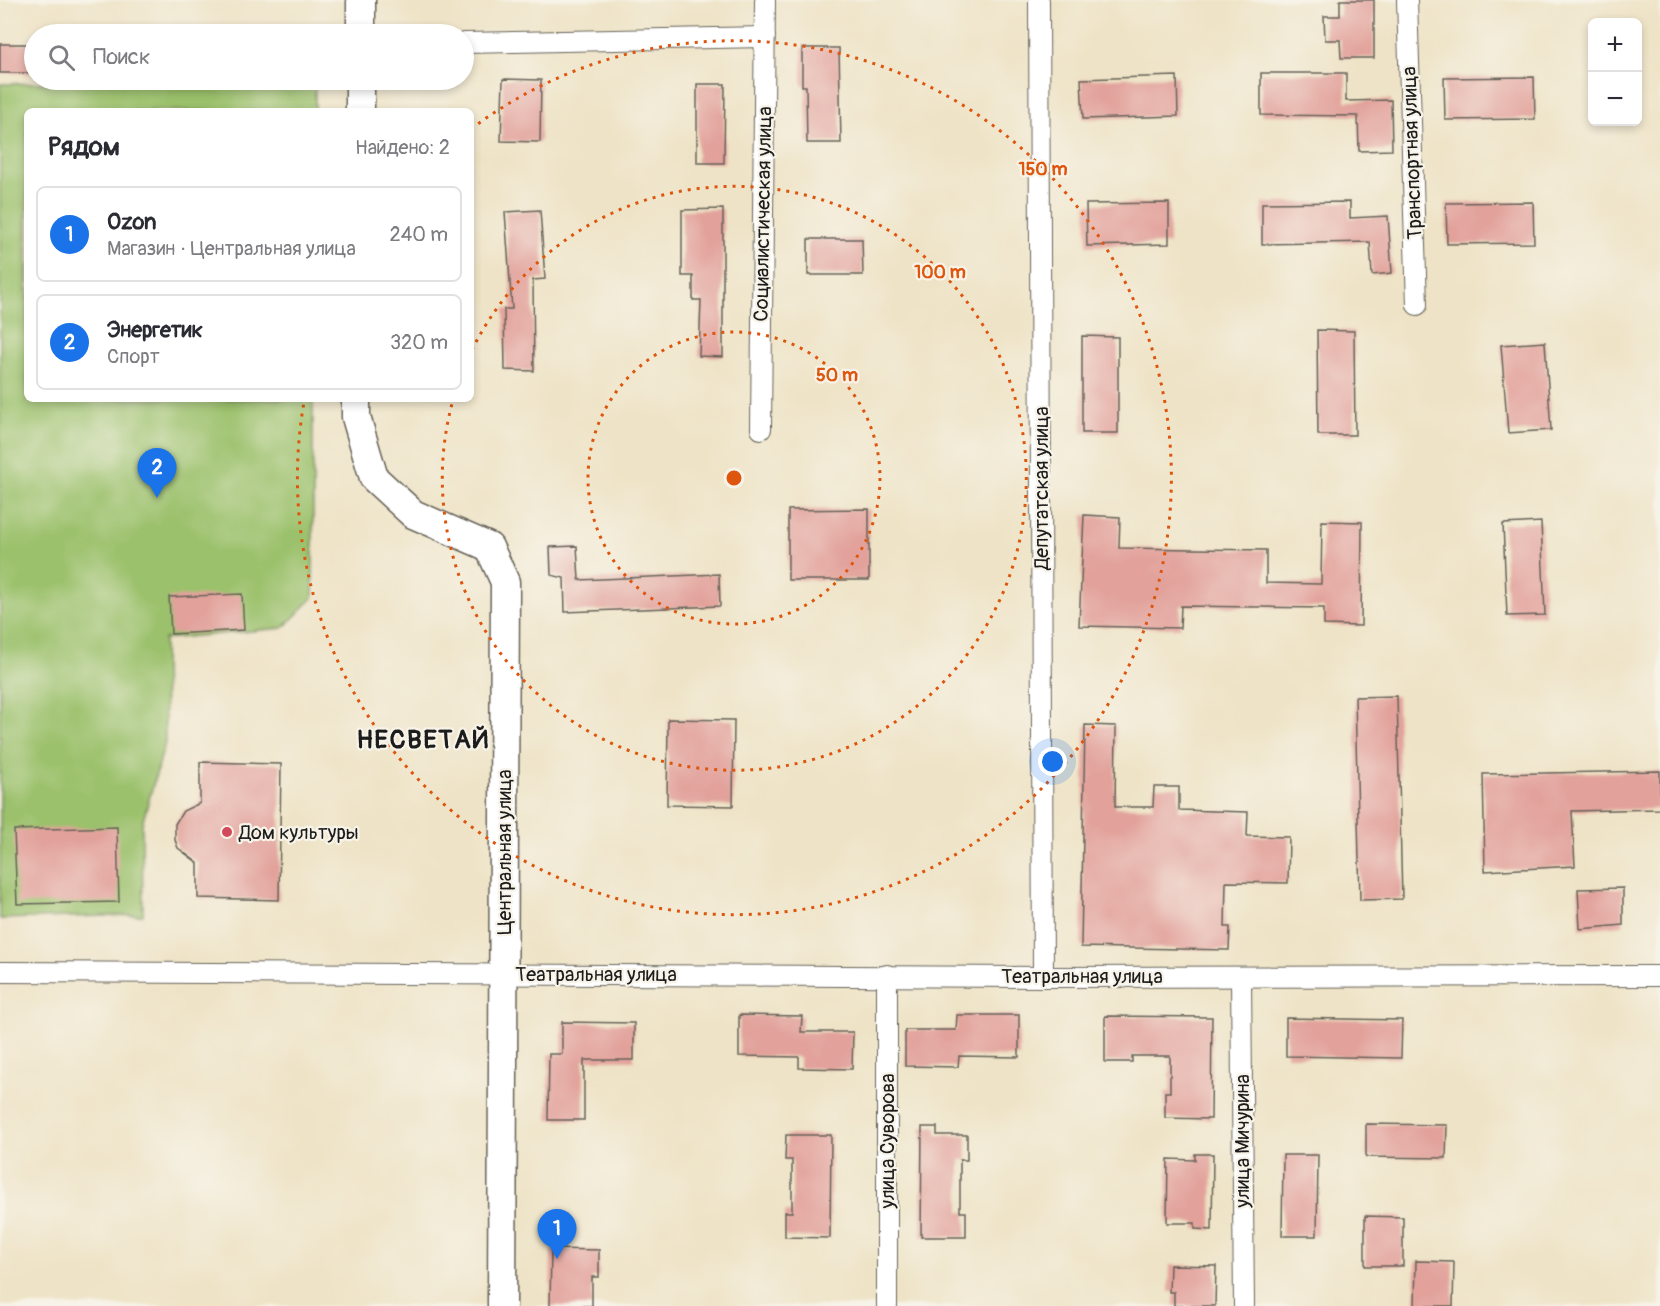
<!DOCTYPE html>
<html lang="ru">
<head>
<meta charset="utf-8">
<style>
	body { margin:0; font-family:Pangolin,sans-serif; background:#f2f2f3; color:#2b2b33 }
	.controls { position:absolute; right:18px; top:18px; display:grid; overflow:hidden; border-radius:9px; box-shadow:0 3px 9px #0003 }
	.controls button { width:54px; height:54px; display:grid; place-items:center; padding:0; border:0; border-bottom:2px solid #e1e1e2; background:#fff; color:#2b2b33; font:30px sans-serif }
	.you { position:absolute; left:1053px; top:762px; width:21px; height:21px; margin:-15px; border:4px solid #fff; border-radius:50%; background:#1a73e8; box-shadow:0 0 0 9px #1a73e833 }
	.badge { display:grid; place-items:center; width:39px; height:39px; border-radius:50%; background:#1a73e8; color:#fff; font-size:20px; font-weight:700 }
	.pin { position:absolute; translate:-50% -50px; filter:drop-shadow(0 2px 3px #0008) }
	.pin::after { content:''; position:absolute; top:32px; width:21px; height:18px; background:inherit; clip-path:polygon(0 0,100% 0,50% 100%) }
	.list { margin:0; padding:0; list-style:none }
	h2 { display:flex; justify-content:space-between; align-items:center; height:78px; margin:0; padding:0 24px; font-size:26px }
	h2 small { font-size:20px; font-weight:400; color:#7c7c81 }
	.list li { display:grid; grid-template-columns:39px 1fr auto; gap:18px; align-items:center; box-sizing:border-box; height:96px; margin:0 12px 12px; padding:0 12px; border:2px solid #e1e1e2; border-radius:9px }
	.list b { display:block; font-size:22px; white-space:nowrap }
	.list p { margin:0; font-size:20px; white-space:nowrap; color:#7c7c81 }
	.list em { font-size:20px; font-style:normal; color:#7c7c81 }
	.icon { flex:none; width:33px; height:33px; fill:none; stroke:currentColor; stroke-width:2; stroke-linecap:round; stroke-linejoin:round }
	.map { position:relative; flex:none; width:1660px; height:1306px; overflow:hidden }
	.search { position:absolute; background:#fff; box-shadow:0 3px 9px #0003; left:24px; top:24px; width:450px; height:66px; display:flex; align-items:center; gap:15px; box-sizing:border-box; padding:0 21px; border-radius:33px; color:#7c7c81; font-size:22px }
	.panel { position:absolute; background:#fff; box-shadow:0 3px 9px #0003; left:24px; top:108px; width:450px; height:294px; border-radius:9px }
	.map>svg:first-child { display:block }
</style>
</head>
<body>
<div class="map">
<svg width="1660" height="1306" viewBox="0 0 1660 1306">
	<rect width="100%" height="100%" fill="#f7f3e8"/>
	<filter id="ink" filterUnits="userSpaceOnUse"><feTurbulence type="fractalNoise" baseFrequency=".0167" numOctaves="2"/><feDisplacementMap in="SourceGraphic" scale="12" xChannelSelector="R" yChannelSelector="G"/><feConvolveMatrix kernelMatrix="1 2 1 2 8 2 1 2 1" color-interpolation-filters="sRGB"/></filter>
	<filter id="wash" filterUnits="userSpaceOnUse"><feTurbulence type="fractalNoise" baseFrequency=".008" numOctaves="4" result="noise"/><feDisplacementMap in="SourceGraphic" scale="24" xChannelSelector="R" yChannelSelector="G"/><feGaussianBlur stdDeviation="1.35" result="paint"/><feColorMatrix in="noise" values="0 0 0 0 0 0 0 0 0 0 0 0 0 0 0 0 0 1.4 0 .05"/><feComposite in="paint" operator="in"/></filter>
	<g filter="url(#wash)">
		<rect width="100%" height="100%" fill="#eee3c6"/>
		<polygon fill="#9bc16c" stroke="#5c6e44" stroke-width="1.5" points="173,80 315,80 315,111 27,111 27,399 313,399 313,598 283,628 164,639 165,743 142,824 143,915 0,919 0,84"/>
		<g id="blocks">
			<g fill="#e2a29b">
				<polygon points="1340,0 1374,0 1374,58 1341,58 1340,40 1325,40 1324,16 1340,16"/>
				<rect x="0" y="44" width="34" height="29"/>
				<polygon points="802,48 839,48 841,143 807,143 806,86 802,86"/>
				<polygon points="1261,73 1346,73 1346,101 1391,100 1392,150 1359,151 1358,116 1261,115"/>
				<polygon points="1177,76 1178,116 1083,119 1081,79"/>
				<polygon points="1534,77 1535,119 1445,120 1444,78"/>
				<polygon points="503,79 541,80 540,142 501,141"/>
				<polygon points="697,84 725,84 724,163 697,163"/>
				<polygon points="1350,202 1350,218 1388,216 1392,273 1372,275 1370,242 1262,244 1262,203"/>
				<polygon points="1533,202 1534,243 1447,244 1446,203"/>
				<polygon points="1169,203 1169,244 1087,246 1086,204"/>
				<polygon points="723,209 723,357 699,356 701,300 693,300 693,276 682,276 682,210"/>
				<polygon points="540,210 545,279 533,280 534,371 505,370 504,309 512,309 505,212"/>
				<polygon points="808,239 862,239 863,275 808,275"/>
				<polygon points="1317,330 1354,331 1355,435 1318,435"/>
				<polygon points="1082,336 1118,337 1118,433 1082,433"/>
				<polygon points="1545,342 1551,430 1508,433 1501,345"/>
				<polygon points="869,509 869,580 788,580 788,510"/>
				<polygon points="1084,515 1120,517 1119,548 1266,550 1266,583 1321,584 1322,521 1362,522 1361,626 1324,625 1324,608 1181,606 1180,628 1079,626"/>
				<polygon points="1541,522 1545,615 1507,616 1503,524"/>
				<polygon points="577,546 579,580 719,574 720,606 565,612 564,578 551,575 550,547"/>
				<polygon points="242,594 244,630 171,634 169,597"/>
				<polygon points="1397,696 1402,899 1360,900 1355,697"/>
				<polygon points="668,719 734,720 733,806 667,805"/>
				<polygon points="1085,725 1116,726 1115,807 1153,807 1154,787 1179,787 1179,810 1248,812 1247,836 1289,837 1288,883 1226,882 1225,927 1230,927 1229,950 1081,947"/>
				<polygon points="200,762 281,764 279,900 198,898 198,863 178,848 175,840 175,824 183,811 200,803"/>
				<polygon points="1660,771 1660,809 1572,811 1575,866 1485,871 1483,774"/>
				<polygon points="117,827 119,902 17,904 14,830"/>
				<polygon points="1623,888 1623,925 1580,929 1578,889"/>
				<polygon points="739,1015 802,1016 801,1032 853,1032 852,1069 799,1068 799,1057 739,1056"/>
				<polygon points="957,1015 1019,1015 1019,1057 959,1056 958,1067 905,1066 905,1030 956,1030"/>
				<polygon points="1105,1016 1212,1017 1211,1119 1165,1118 1165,1092 1170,1092 1170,1056 1132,1056 1132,1062 1105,1062"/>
				<polygon points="1286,1018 1402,1020 1401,1058 1286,1056"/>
				<polygon points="562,1022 634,1023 634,1060 584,1060 584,1120 548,1120 549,1054 562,1054"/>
				<polygon points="1366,1124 1447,1125 1446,1158 1366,1157"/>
				<polygon points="922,1127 937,1127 937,1135 967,1135 967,1160 960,1160 960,1212 966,1212 966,1237 921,1237"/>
				<polygon points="786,1135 831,1135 830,1238 785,1237 785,1212 792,1212 792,1160 785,1160"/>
				<polygon points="1195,1154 1213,1154 1212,1230 1195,1229 1195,1223 1167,1223 1168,1159 1195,1160"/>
				<polygon points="1283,1155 1318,1155 1317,1236 1282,1236"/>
				<polygon points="1365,1216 1403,1217 1403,1266 1365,1266"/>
				<polygon points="551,1249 599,1250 599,1277 592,1277 592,1306 550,1306"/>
				<polygon points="1416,1261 1454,1262 1453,1306 1415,1306"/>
				<polygon points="1170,1265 1216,1266 1215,1306 1174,1306 1174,1292 1169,1292"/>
			</g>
		</g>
	</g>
	<g filter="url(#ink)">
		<use href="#blocks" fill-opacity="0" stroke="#666258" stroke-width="1.5"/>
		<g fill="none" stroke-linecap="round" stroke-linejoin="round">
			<defs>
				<g id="street">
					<polyline points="1039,0 1043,977"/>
					<polyline points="1407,0 1417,305"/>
					<polyline points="464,43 765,37"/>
					<polyline points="761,429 765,0"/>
					<polyline points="0,972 1043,977 1660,976"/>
					<polyline points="887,975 887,1306"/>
					<polyline points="1241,977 1244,1306"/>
				</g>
				<g id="secondary">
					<polyline points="361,34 361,0"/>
					<polyline points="360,111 360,80"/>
					<polyline points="356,399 356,417 374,478 413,514 489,547 505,582 502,1306"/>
				</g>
			</defs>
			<use href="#street" stroke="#666258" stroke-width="22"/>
			<use href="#secondary" stroke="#666258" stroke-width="31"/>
			<use href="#street" stroke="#fff" stroke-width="20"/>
			<use href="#secondary" stroke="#fff" stroke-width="28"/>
		</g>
	</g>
	<g fill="none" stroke="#de560d" stroke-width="3" stroke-dasharray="3 6">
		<circle cx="734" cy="478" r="146"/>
		<path d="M472 350A292 292 0 1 1 453 400"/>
		<path d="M471 129A437 437 0 1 1 304 402"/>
	</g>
	<circle fill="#d1495b" stroke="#f7f3e8" stroke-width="2" cx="227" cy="832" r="6"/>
	<g text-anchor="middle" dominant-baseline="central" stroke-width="4.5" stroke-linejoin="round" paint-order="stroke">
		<g font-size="20" fill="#1c1c1c" stroke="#f7f3e8">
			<text transform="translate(1412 153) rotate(-92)">Транспортная улица</text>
			<text transform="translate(763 214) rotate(-89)">Социалистическая улица</text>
			<text transform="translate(1041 488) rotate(-90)">Депутатская улица</text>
			<text transform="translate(504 852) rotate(-90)">Центральная улица</text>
			<text x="596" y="974">Театральная улица</text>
			<text x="1082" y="976">Театральная улица</text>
			<text transform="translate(887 1141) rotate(-90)">улица Суворова</text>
			<text transform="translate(1242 1141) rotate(-90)">улица Мичурина</text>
		</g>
		<g font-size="20" fill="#1c1c1c" stroke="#f7f3e8" text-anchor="start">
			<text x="239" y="832">Дом культуры</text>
		</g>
		<g font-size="26" font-weight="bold" letter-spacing="1.5" fill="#1c1c1c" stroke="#f7f3e8">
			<text x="423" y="740">НЕСВЕТАЙ</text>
		</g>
	</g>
	<circle cx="734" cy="478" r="9" fill="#de560d" stroke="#f7f3e8" stroke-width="3"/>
	<g font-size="18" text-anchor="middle" font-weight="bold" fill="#de560d" stroke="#f7f3e8" stroke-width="4.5" stroke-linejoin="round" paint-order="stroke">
		<text x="1043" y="175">150 m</text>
		<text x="940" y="278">100 m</text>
		<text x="837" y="381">50 m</text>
	</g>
</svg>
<div class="controls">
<button>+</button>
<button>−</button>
</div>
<div class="you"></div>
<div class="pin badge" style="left:557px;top:1259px">1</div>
<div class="pin badge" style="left:157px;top:498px">2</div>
<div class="search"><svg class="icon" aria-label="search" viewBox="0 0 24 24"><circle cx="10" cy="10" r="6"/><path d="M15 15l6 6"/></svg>Поиск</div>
<section class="panel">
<h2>Рядом<small>Найдено: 2</small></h2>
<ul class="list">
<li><span class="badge">1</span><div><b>Ozon</b><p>Магазин · Центральная улица</p></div><em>240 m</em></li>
<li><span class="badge">2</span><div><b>Энергетик</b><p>Спорт</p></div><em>320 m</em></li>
</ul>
</section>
</div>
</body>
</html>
